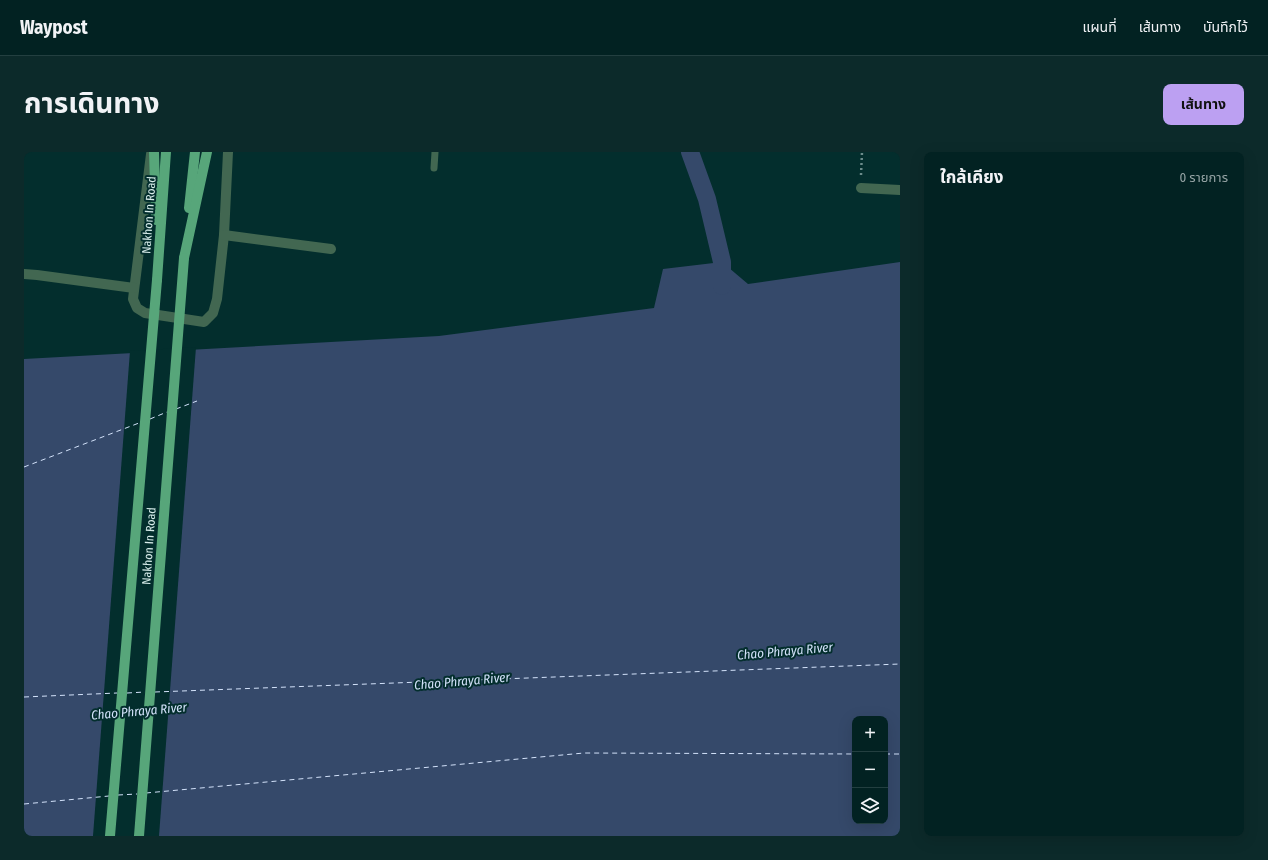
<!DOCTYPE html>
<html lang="th">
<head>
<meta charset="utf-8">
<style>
	body { margin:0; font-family:"Fira Sans Condensed","Noto Sans Thai",sans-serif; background:#0c2a2a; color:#f1f3f6 }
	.controls { position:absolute; right:12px; bottom:12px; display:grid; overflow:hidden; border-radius:8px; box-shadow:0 4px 16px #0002 }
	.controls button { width:36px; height:36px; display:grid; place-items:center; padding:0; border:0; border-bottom:1px solid #233f40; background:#022222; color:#f1f3f6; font:20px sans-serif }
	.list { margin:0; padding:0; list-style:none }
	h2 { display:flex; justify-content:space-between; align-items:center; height:52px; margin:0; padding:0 16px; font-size:17px }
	h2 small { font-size:13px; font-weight:400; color:#96a4a5 }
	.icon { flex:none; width:22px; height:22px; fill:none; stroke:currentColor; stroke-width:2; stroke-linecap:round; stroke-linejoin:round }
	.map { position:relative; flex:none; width:876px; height:684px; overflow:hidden; border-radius:8px }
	header { display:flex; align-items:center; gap:24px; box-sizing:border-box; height:56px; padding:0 20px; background:#022222; border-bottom:1px solid #233f40 }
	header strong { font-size:19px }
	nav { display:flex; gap:22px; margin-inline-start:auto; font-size:14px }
	.intro { display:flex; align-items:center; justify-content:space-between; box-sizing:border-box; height:96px; padding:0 24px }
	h1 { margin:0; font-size:28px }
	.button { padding:10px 18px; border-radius:8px; background:#bca0f2; color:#111; font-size:14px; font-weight:700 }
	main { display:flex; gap:24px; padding:0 24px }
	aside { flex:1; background:#022222; border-radius:8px; box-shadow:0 4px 16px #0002 }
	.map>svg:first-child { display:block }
</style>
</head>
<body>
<header>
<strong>Waypost</strong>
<nav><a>แผนที่</a><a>เส้นทาง</a><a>บันทึกไว้</a></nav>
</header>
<div class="intro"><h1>การเดินทาง</h1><a class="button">เส้นทาง</a></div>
<main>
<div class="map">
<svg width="876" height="684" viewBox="0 0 876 684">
	<rect width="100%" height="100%" fill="#032e2d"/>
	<path fill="#35496a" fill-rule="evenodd" d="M698,110L724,132L876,110V684H0V207L415,184L630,156L639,117ZM831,567H861V669H831Z"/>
	<polygon fill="#032e2d" points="172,195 135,684 69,684 106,199"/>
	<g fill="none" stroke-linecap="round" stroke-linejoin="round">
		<polyline stroke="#35496a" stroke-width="18" points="666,0 683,47 698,110 698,134"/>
		<g stroke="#d3e2fa" stroke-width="1" stroke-dasharray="5 4" stroke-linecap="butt">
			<polyline points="152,257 173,249"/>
			<polyline points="126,267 143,260"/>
			<polyline points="0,315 115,271"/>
			<polyline points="131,540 876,512"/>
			<polyline points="103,541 121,540"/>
			<polyline points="0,545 93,541"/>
			<polyline points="861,602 876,602"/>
			<polyline points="122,641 560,601 831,602"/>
			<polyline points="94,643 113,642"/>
			<polyline points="0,652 85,644"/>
		</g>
		<polyline stroke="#6c8c8b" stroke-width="2.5" stroke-dasharray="2 3" stroke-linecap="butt" points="837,23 838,0"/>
		<polyline stroke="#426751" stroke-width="7" points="410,16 411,0"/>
		<g stroke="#426751" stroke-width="10">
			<polyline points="127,2 109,147 113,156 121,161 180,170 189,161 193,147 200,83 204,0"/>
			<polyline points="837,36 876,38"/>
			<polyline points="200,83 307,97"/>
			<polyline points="0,122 13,123 110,136"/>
		</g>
		<g stroke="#57a67a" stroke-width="10">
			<polyline points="130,0 132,68"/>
			<polyline points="165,56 171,0"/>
			<polyline points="160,106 183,0"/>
			<polyline points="133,128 142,0"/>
		</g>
		<g stroke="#57a67a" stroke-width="10">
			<polyline points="86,684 133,128"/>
			<polyline points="115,684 160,106"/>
		</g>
	</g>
	<g text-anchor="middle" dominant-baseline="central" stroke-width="4" stroke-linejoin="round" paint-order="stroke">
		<g font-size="12" fill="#d7ecea" stroke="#032e2d">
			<text transform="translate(125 63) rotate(-86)">Nakhon In Road</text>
			<text transform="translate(125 394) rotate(-86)">Nakhon In Road</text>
		</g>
		<g font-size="13" font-style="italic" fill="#d3e2fa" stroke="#032e2d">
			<text transform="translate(761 499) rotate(-5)">Chao Phraya River</text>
			<text transform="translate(438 529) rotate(-5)">Chao Phraya River</text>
			<text transform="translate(115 559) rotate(-5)">Chao Phraya River</text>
		</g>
	</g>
</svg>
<div class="controls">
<button>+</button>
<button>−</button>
<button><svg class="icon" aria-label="layers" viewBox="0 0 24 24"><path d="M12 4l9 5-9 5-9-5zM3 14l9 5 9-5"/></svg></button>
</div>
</div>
<aside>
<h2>ใกล้เคียง<small>0 รายการ</small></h2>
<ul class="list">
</ul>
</aside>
</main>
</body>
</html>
